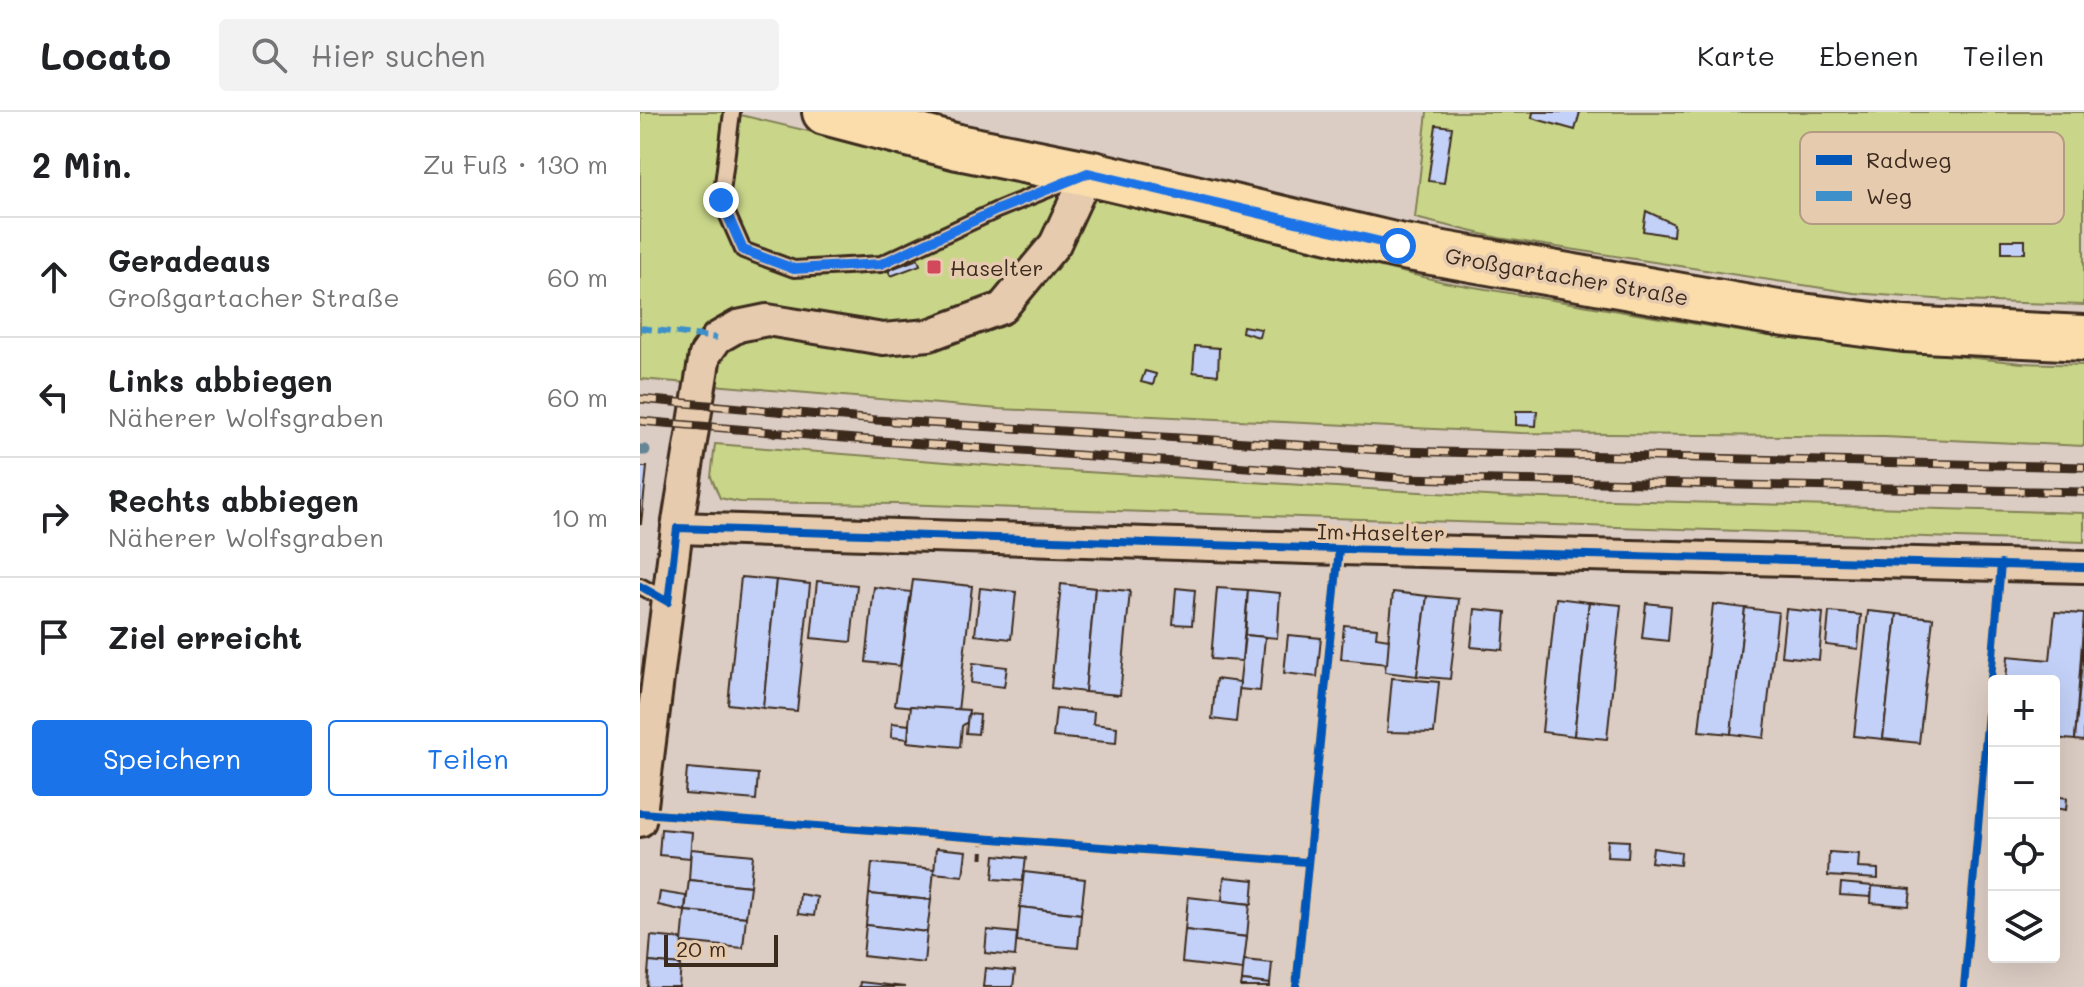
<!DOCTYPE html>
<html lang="de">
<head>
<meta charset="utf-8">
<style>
	body { margin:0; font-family:Mali,sans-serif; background:#f2f2f2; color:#202124 }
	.controls { position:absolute; right:24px; bottom:24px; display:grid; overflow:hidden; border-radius:8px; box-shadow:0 8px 32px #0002 }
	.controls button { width:72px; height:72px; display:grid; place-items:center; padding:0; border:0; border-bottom:2px solid #e0e0e0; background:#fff; color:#202124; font:40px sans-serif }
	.scale { position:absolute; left:24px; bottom:20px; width:114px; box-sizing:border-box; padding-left:8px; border:4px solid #3b2a1e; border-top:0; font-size:22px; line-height:28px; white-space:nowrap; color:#3b2a1e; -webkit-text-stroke:6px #e7cbae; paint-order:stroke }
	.stop { position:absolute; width:24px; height:24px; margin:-18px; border:6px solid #1a73e8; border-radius:50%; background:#fff }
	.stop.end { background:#1a73e8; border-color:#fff; box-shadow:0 2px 8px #0008 }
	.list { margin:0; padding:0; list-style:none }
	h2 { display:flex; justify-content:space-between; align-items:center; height:104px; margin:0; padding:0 32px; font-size:34px }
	h2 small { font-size:26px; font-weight:400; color:#757577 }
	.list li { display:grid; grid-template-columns:52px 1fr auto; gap:24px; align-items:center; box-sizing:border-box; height:120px; padding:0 32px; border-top:2px solid #e0e0e0 }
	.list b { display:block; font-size:30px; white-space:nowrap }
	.list p { margin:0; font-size:26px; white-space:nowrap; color:#757577 }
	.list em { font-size:26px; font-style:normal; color:#757577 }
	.actions { display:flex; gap:16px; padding:24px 32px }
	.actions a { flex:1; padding:18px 0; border:2px solid #1a73e8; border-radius:8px; text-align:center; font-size:28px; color:#1a73e8 }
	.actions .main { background:#1a73e8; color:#fff }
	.icon { flex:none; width:44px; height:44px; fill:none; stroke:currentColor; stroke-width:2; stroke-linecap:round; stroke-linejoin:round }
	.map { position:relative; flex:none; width:1444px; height:875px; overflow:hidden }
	header { display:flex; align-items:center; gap:48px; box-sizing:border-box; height:112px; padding:0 40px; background:#fff; border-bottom:2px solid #e0e0e0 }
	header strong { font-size:38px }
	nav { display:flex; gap:44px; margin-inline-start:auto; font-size:28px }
	.search { width:560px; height:72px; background:#f2f2f2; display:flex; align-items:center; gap:20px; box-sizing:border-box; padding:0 28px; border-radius:8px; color:#757577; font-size:30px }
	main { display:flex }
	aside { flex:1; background:#fff }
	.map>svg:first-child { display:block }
</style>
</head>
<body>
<header>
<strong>Locato</strong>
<div class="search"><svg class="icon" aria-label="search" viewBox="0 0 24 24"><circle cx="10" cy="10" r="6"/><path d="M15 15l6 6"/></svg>Hier suchen</div>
<nav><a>Karte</a><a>Ebenen</a><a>Teilen</a></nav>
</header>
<main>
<aside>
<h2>2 Min.<small>Zu Fuß · 130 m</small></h2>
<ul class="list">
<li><svg class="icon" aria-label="ahead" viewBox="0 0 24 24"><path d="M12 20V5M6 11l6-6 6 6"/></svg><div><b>Geradeaus</b><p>Großgartacher Straße</p></div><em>60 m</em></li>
<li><svg class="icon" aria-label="left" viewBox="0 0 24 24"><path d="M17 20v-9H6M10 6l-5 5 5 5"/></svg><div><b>Links abbiegen</b><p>Näherer Wolfsgraben</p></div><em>60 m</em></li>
<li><svg class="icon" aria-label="right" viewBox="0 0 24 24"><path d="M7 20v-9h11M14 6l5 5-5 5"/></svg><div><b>Rechts abbiegen</b><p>Näherer Wolfsgraben</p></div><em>10 m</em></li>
<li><svg class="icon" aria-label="arrive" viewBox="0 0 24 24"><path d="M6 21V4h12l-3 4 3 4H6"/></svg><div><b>Ziel erreicht</b></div></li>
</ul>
<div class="actions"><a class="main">Speichern</a><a>Teilen</a></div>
</aside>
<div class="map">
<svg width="1444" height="875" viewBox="0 0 1444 875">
	<rect width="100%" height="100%" fill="#dccdc4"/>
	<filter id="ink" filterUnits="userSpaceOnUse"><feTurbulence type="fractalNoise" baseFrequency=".0125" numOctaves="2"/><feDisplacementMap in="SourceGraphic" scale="16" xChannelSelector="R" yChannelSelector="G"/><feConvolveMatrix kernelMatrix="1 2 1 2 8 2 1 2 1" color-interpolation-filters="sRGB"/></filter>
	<g filter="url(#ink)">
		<g fill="#c9d689" stroke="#828054" stroke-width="2">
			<polygon points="0,0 88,0 804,170 1134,225 1382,251 1444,253 1444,334 1244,325 881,321 359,297 0,267"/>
			<polygon points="787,0 1444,0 1444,193 1322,189 1214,181 859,126 775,106"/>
			<polygon points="75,332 396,357 863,385 1444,401 1444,430 258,392 100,390 80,386 71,365"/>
		</g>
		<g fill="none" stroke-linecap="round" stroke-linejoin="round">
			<polyline stroke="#668695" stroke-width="11" points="0,338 5,338"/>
		</g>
		<g fill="#c3d1f8" stroke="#3b2a1e" stroke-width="2">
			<polygon points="893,0 940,0 935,18 892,6"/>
			<polygon points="796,13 812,15 804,71 788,69"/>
			<polygon points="1006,99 1034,112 1033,124 1003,119"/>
			<rect x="1362" y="128" width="23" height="13"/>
			<polygon points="278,147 280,153 251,164 248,158"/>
			<polygon points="603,214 621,217 619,225 602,220"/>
			<polygon points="555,234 579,236 578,263 553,260"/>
			<polygon points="505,259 516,262 513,273 501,270"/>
			<polygon points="876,299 897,299 896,314 876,313"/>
			<polygon points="0,355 7,355 1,412 0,412"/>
			<polygon points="101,465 136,468 123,596 88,592"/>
			<polygon points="136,468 170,472 157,599 123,596"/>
			<polygon points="273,468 332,474 318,599 255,593"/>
			<polygon points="177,469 217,473 211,530 171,526"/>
			<polygon points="421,472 455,476 445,580 411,576"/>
			<polygon points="234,475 271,480 260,554 226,550"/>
			<polygon points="340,476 376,480 371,527 335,523"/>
			<polygon points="455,476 490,479 480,583 445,580"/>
			<polygon points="536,476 555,478 552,513 533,512"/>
			<polygon points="577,476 608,478 602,549 571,547"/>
			<polygon points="608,478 640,481 637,526 605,523"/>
			<polygon points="753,480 787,484 777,564 745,560"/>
			<polygon points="787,484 819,487 810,567 777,564"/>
			<polygon points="916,486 949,490 934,624 902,620"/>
			<polygon points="949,490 981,493 967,627 934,624"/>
			<polygon points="1006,491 1031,494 1028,529 1002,526"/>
			<polygon points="1073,492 1105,496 1091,622 1059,619"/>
			<polygon points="1105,496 1138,500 1124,626 1091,622"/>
			<polygon points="835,497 866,500 863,538 831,535"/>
			<polygon points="1146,497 1183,501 1179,548 1141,544"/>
			<polygon points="1228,499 1257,502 1243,627 1214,624"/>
			<polygon points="1189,500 1221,503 1218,537 1186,533"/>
			<polygon points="1415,500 1444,502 1435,628 1414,626 1414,569 1366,569 1368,544 1410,548"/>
			<polygon points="1257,502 1293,506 1279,631 1243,627"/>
			<polygon points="704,513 737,516 736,525 749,527 747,552 701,547"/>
			<polygon points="605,523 625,525 620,579 599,577"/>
			<polygon points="648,523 681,526 677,565 644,561"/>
			<polygon points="1444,525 1444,629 1435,628"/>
			<polygon points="333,551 367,555 364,575 331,571"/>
			<polygon points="752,566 799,570 794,621 747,620"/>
			<polygon points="576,567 600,570 596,610 572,607"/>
			<polygon points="271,594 329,598 327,610 322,614 320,635 267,630"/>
			<polygon points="416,597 454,600 453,612 477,615 476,631 413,625"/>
			<polygon points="328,602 340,603 338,622 326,621"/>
			<polygon points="252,611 269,613 268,627 251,625"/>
			<polygon points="47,656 118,662 116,688 45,682"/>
			<polygon points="1414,684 1427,686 1426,698 1414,696"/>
			<polygon points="21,717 52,720 50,746 19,743"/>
			<polygon points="968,728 989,729 988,746 967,745"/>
			<polygon points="296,736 326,739 323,764 294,761"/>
			<polygon points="1013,736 1041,740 1040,753 1011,750"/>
			<polygon points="51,737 113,743 110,774 49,768"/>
			<polygon points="1189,740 1219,742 1218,756 1238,757 1238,767 1188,764"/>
			<polygon points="355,743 386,746 383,769 353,767"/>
			<polygon points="232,751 294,757 291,788 229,782"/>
			<polygon points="384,760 445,767 441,802 380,795"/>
			<polygon points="584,765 614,768 612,792 582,789"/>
			<polygon points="49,768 110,774 106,805 45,799"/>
			<polygon points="1201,771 1232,774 1231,785 1200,783"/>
			<polygon points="1232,774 1271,777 1269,794 1231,791"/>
			<polygon points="20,780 46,784 45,799 18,793"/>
			<polygon points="160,782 177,785 174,804 158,802"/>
			<polygon points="229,782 291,788 287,820 226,813"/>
			<polygon points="548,785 610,792 607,825 545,818"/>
			<polygon points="380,795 441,802 438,836 377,830"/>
			<polygon points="45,799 106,805 103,836 42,830"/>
			<polygon points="226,813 287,820 284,851 223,844"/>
			<polygon points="347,818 377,821 375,844 345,841"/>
			<polygon points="545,818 607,825 603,858 542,851"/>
			<polygon points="11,824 42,827 40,853 9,850"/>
			<polygon points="604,848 632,851 630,872 602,869"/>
			<polygon points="9,850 41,853 39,875 7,875"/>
			<polygon points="345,856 375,859 373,875 343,875"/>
			<polygon points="602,869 630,872 630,875 601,875"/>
			<polygon points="220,870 265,875 219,875"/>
		</g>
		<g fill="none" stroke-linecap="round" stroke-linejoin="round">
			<defs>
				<g id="lane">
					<polyline points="92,0 81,88 103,138 154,157 241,152 357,98 426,70"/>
					<polyline points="0,474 28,489"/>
				</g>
				<g id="street">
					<polyline points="37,416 699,437 1444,455"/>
					<polyline points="0,709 37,416 65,243 77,226 98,214 127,208 243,227 289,223 362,196 415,132 448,61"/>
				</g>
				<polyline id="primary" points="185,0 318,35 448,61 758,134 1138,201 1264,217 1444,226"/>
			</defs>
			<use href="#lane" stroke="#3b2a1e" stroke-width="20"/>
			<use href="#street" stroke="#3b2a1e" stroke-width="36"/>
			<use href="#primary" stroke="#3b2a1e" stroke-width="50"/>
			<polyline stroke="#3b2a1e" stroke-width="5" stroke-dasharray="8 6" stroke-linecap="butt" points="342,747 343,725"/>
			<use href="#lane" stroke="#e7cbae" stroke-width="14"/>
			<use href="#street" stroke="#e7cbae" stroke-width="30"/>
			<use href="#primary" stroke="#faddab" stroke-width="44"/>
			<defs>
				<g id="rail">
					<polyline points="0,287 236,308 758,339 1444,355"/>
					<polyline points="0,309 240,329 762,366 1444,380"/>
				</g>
			</defs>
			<use href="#rail" stroke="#3b2a1e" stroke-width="9"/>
			<use href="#rail" stroke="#e7cbae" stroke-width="6" stroke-dasharray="18" stroke-linecap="butt"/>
			<polyline stroke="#3e90ca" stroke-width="6" stroke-dasharray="12 6" stroke-linecap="butt" points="0,216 77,226"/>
			<defs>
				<g id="cycleway">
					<polyline points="0,474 28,490 37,416 699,437 1444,455"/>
					<polyline points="1,701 667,750"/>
					<polyline points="656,875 699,437"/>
					<polyline points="1324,875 1361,452"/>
				</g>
			</defs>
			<use href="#cycleway" stroke="#e7cbae" stroke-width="13"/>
			<use href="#cycleway" stroke="#0057b8" stroke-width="8"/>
		</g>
	</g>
	<g fill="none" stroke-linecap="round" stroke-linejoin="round" filter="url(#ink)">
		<polyline stroke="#1a73e8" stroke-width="10" points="81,88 103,138 154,157 241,152 357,98 448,61 758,134"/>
	</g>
	<rect fill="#d1495b" stroke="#e7cbae" stroke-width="3" x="286" y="147" width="16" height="16" rx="4"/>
	<g text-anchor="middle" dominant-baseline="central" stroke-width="7" stroke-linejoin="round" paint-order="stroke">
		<g font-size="22" fill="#3b2a1e" stroke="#e7cbae" text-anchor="start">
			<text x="310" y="155">Haselter</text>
		</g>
		<g font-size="22" fill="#3b2a1e" stroke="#e7cbae">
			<text transform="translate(927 164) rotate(10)">Großgartacher Straße</text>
			<text transform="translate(741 420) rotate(1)">Im Haselter</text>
		</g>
	</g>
	<rect x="1160" y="20" width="264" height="92" rx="12" fill="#e7cbae" stroke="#b39b83" stroke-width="2"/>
	<rect x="1176" y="43" width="36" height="10" fill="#0057b8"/>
	<rect x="1176" y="79" width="36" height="10" fill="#3e90ca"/>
	<g font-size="22" fill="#3b2a1e">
		<text x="1226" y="56">Radweg</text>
		<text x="1226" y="92">Weg</text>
	</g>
</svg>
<div class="controls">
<button>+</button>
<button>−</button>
<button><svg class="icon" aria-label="locate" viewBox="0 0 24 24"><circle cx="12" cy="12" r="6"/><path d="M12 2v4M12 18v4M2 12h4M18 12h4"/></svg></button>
<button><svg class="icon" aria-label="layers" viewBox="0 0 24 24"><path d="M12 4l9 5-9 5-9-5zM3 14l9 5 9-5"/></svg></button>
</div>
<div class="scale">20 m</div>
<div class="stop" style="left:758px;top:134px"></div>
<div class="stop end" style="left:81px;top:88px"></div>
</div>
</main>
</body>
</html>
